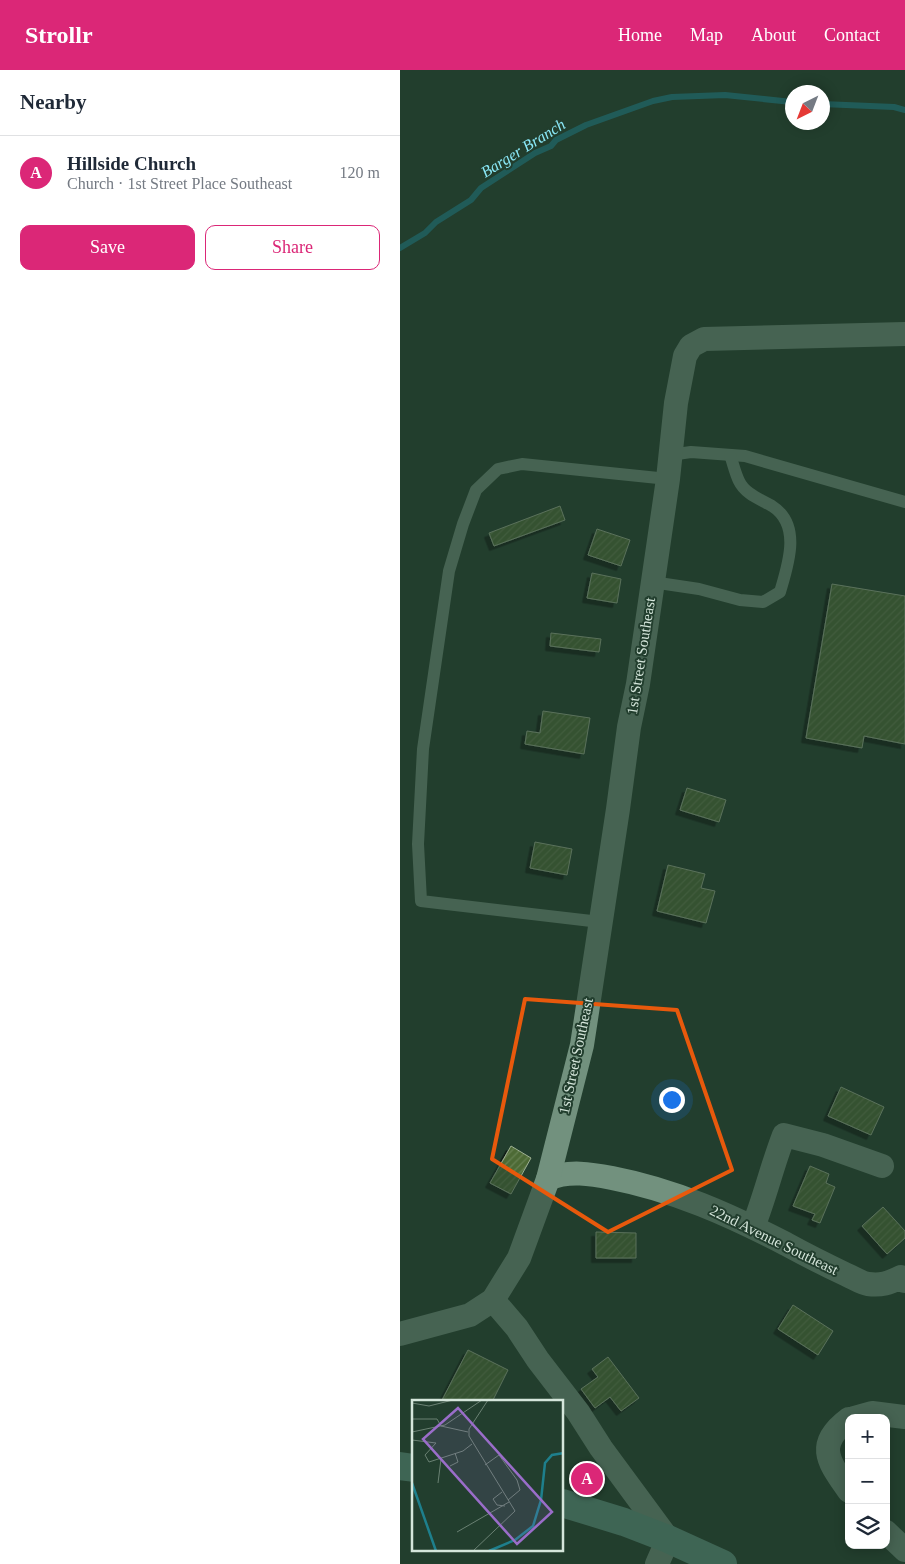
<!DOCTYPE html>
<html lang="en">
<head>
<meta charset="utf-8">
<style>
	body { margin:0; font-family:"Times New Roman",serif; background:#f2f2f3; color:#1f2937 }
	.controls { position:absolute; right:15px; bottom:15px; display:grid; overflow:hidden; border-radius:10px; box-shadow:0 2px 12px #0003 }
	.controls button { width:45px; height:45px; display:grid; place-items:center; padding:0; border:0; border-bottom:1px solid #e0e1e3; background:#fff; color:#1f2937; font:25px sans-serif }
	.compass { position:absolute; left:385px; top:15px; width:45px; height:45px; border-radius:50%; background:#fff; box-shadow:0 2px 12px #0003; rotate:222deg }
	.you { position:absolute; left:271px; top:1029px; width:18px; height:18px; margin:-12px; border:4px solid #fff; border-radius:50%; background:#1a73e8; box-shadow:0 0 0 8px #1a73e833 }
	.badge { display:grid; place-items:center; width:32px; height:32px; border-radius:50%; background:#db2777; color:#fff; font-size:16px; font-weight:700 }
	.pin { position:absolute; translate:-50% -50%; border:2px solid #fff; box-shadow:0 1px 5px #0006 }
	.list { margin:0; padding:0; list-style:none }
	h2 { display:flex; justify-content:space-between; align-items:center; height:65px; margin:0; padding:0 20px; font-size:21px }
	h2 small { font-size:16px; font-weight:400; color:#747a83 }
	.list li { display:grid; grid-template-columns:32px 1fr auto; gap:15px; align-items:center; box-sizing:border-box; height:75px; padding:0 20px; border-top:1px solid #e0e1e3 }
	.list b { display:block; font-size:19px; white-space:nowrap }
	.list p { margin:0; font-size:16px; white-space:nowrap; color:#747a83 }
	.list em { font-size:16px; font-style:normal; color:#747a83 }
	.actions { display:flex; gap:10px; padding:15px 20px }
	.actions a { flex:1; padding:11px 0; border:1px solid #db2777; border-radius:10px; text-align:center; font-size:18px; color:#db2777 }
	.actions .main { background:#db2777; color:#fff }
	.icon { flex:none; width:28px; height:28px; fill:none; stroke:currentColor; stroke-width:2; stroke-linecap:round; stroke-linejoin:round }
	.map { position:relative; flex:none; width:505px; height:1494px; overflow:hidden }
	header { display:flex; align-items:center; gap:30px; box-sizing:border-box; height:70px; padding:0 25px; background:#db2777; color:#fff }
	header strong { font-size:24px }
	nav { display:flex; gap:28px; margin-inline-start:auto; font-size:18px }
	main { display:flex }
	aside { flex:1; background:#fff }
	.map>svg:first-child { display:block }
</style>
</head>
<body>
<header>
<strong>Strollr</strong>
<nav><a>Home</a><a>Map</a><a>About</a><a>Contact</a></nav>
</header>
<main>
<aside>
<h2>Nearby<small></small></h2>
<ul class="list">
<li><span class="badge">A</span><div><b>Hillside Church</b><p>Church · 1st Street Place Southeast</p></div><em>120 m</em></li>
</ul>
<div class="actions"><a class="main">Save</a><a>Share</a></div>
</aside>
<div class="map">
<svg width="505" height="1494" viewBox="0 0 505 1494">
	<defs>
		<pattern id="building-hatch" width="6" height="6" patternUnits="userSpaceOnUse" patternTransform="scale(1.25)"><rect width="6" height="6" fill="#4d6b36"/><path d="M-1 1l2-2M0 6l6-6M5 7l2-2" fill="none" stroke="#668052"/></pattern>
		<filter id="shadow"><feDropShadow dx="-4.5" dy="4.5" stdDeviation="0" flood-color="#0009"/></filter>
	</defs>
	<rect width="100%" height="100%" fill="#223e2e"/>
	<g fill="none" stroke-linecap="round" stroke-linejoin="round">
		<g stroke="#1e7f8c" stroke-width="6">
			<polyline points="422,34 494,37 505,40"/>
			<polyline points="0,178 25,163 36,152 71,130 81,118 135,83 151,76 156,70 186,55 253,31 272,27 325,25 392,32"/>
		</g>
	</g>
	<g fill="url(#building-hatch)" stroke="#9daf92" filter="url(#shadow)">
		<polygon points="160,436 165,450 94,476 89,463"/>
		<polygon points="197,459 230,470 221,496 188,485"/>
		<polygon points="192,503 221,509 217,533 187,528"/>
		<polygon points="432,514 505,526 505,674 464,666 462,678 406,668"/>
		<polygon points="151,563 201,569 199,582 150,576"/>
		<polygon points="143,641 190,648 184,684 125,674 127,661 140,663"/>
		<polygon points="287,718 326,730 319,752 280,740"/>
		<polygon points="135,772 172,779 167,805 130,798"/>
		<polygon points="268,795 305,804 301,818 315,821 306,853 257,841"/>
		<polygon points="441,1017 484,1037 471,1065 428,1046"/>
		<polygon points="111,1076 131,1088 111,1124 90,1113"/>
		<polygon points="410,1096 429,1104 426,1113 435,1117 420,1153 412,1150 415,1144 393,1136"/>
		<polygon points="483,1137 505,1161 505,1168 487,1184 462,1156"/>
		<polygon points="196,1162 236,1163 236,1188 196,1188"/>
		<polygon points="393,1235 433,1261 418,1285 378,1259"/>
		<polygon points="68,1280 108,1300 92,1332 41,1332"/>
		<polygon points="208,1287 239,1328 221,1341 210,1327 195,1338 181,1319 198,1307 192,1299"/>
	</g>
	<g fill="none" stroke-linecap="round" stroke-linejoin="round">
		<g stroke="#72917e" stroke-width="12">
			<polyline points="270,385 291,382 345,386 505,432"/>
			<path d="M252,512L299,519L340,530L363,532L380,522C388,495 402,455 372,436C360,429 345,424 339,411C335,403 333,393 330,385"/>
			<polyline points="200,852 21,831 18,774 23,679 49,501 63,454 76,420 98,399 122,394 268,409"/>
		</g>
		<g stroke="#72917e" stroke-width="24">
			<path d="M148,1109C168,1100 192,1104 212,1108C274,1120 330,1145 386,1174C406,1185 426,1195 447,1205C454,1208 461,1213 468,1214C481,1216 489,1213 501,1207L505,1211"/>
			<path d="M353,1157C365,1127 372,1096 384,1065L423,1075L482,1096"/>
			<polyline points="93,1230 117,1258 138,1290 178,1342 201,1378 268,1469 257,1494"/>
			<polyline points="0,1264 70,1245 93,1230 119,1188 148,1109 182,975 218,739 229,657 238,614 268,409 276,333 285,286 291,276 304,269 505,264"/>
			<polyline points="454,1348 472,1343 505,1347"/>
			<path d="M449,1349C414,1375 429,1392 449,1421"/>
			<polyline points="486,1462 505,1480"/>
		</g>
		<g stroke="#619483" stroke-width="28">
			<polyline points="0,1396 14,1398"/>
			<polyline points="162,1433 224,1452 268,1469 323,1494"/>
		</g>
	</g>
	<path d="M0 0H505V1494H0ZM125,929L277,940L332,1100L208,1162L92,1089Z" fill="#223e2e" fill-opacity=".55" fill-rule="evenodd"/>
	<path fill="none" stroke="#e8590c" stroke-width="4" stroke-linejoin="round" d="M125,929L277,940L332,1100L208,1162L92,1089Z"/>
	<g text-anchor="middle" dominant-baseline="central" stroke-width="4" stroke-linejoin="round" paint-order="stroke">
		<g font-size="15" fill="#d5e6db" stroke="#223e2e">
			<text transform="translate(241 586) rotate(-81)">1st Street Southeast</text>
			<text transform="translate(176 986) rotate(-78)">1st Street Southeast</text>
			<text transform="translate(374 1170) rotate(26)">22nd Avenue Southeast</text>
		</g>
		<g font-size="16" font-style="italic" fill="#8ae9f8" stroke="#223e2e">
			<text transform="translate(123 78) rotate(-32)">Barger Branch</text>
		</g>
	</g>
	<g transform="translate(12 1330)">
		<rect width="151" height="151" fill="#223e2e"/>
		<path fill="none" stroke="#1e7f8c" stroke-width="2.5" d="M0,83L24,151M77,151L103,140L121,126L129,100L133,63L140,55L152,53"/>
		<path fill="none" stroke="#6a8173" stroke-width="1" d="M0,3L17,6L41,0M0,19H25L29,26L56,32M0,32L33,25L70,0M0,40L24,43L13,55L17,62L51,51L60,44M73,65L87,55L105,80L108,90L96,100M38,66L46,62L43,53M26,83L29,59M90,92L81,99L85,105L93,106M45,132L97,102M61,151L103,111L57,36V29L76,0"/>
		<path fill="#9a6dc9" fill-opacity="0.15" stroke="#9a6dc9" stroke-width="2.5" d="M46,8L140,112L105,144L11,39Z"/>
		<rect width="151" height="151" fill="none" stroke="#d5e6db" stroke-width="2.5"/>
	</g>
</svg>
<div class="controls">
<button>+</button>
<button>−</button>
<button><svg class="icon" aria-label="layers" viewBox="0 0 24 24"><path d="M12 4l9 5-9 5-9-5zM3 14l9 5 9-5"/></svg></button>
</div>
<svg class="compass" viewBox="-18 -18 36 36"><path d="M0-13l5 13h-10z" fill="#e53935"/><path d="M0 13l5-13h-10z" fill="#747a83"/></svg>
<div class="you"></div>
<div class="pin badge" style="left:187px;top:1409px">A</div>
</div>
</main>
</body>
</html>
